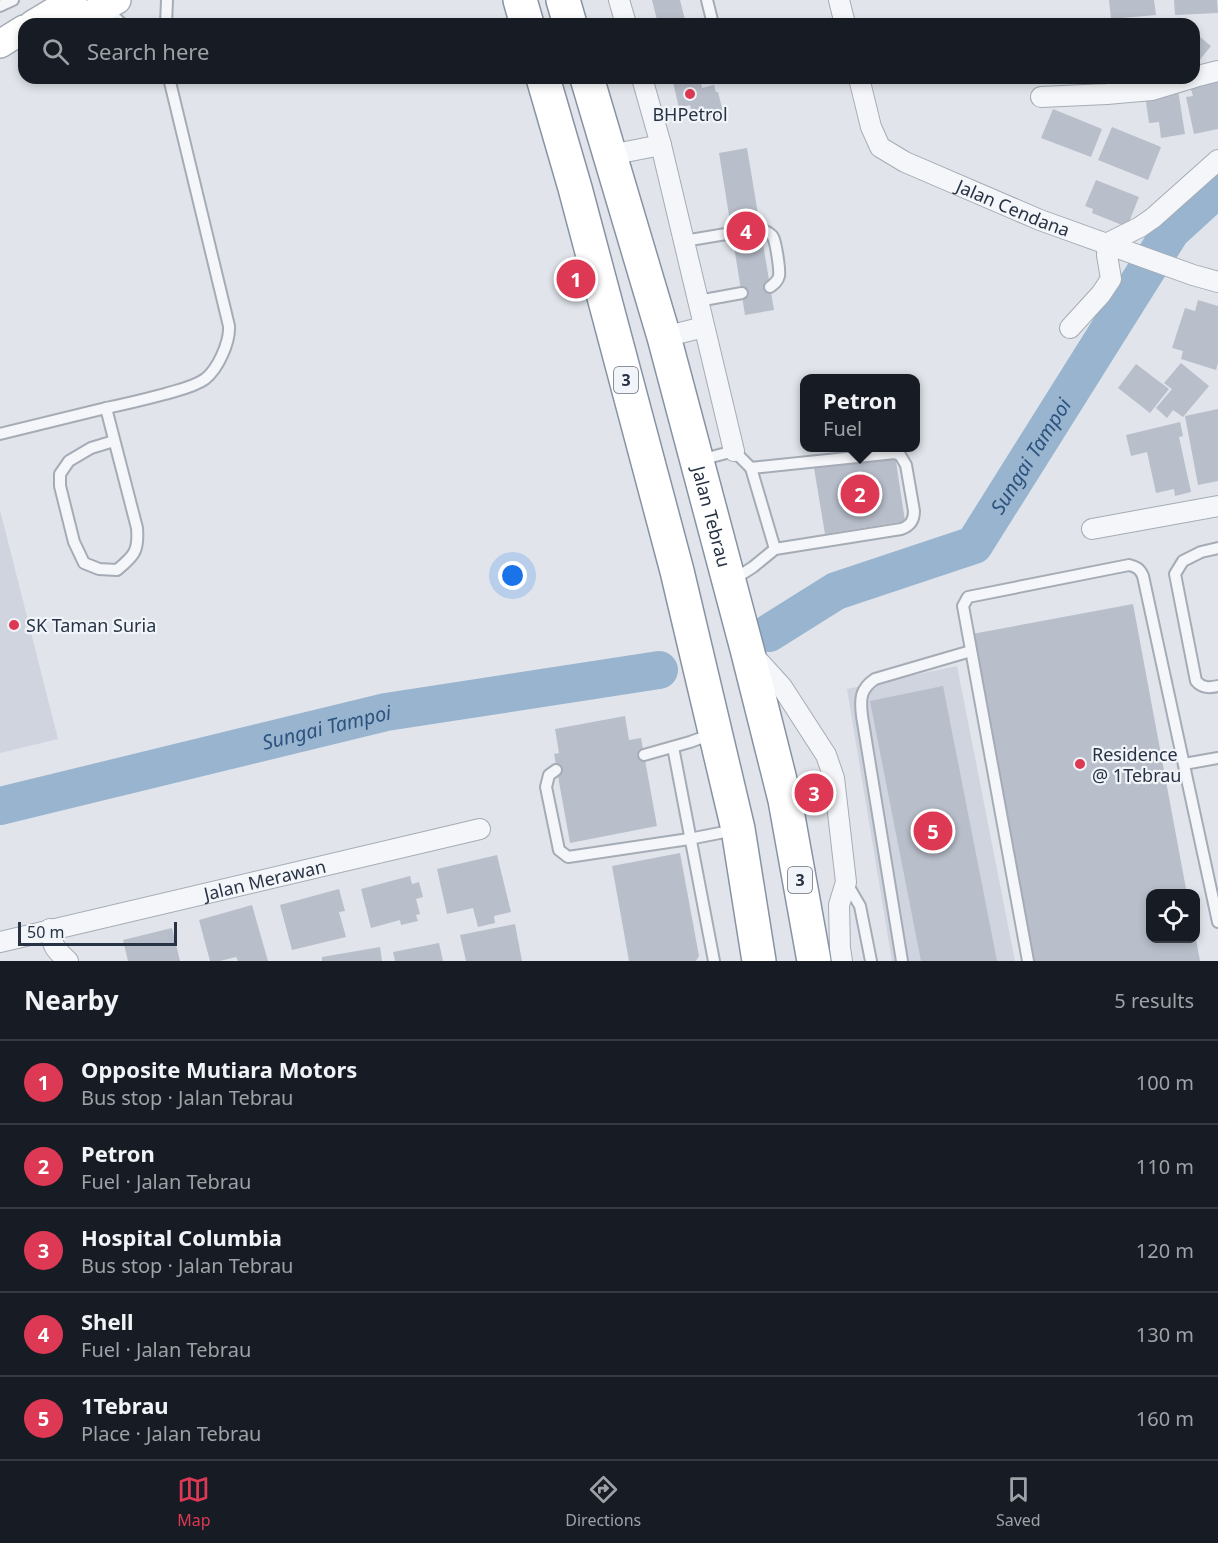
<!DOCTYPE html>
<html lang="en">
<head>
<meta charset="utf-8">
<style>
	body { margin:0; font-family:"Noto Sans",sans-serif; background:#242831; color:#f1f3f6 }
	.controls { position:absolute; right:18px; bottom:18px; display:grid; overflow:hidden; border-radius:12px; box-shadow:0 3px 9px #0003 }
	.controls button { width:54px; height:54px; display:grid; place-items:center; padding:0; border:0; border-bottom:2px solid #363941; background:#171b24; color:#f1f3f6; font:30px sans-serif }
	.scale { position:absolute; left:18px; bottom:15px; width:159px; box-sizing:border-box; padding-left:6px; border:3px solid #273345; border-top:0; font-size:16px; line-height:21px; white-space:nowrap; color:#273345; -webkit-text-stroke:4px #f1f4f8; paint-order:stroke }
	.you { position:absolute; left:513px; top:576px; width:21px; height:21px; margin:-15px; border:4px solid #fff; border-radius:50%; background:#1a73e8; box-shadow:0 0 0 9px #1a73e833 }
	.badge { display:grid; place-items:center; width:39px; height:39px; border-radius:50%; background:#dd3955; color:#fff; font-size:20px; font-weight:700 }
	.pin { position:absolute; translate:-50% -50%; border:3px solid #fff; box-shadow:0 2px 6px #0006 }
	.popup { position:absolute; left:800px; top:374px; width:120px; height:78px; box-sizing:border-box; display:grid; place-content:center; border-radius:12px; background:#171b24; filter:drop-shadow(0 2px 4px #0005); font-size:20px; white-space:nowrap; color:#9ea1a6 }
	.popup b { font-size:22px; color:#f1f3f6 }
	.popup::after { content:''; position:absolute; left:50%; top:100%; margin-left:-12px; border:12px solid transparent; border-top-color:#171b24 }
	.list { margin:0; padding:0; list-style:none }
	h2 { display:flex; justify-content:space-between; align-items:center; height:78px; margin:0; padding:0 24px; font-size:26px }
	h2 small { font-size:20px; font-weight:400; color:#9ea1a6 }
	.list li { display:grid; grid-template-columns:39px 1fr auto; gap:18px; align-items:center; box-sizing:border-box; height:84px; padding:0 24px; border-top:2px solid #363941 }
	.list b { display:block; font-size:22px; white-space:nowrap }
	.list p { margin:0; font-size:20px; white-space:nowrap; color:#9ea1a6 }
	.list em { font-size:20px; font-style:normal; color:#9ea1a6 }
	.icon { flex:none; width:33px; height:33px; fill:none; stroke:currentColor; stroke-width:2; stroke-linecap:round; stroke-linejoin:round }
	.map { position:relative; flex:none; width:1218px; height:961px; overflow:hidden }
	.search { position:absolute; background:#171b24; box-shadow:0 3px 9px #0003; left:18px; right:18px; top:18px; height:66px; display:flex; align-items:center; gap:15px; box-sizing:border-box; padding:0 21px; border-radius:18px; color:#9ea1a6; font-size:22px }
	.sheet { height:498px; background:#171b24 }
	nav { display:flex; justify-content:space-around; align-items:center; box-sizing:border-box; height:84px; border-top:2px solid #363941; background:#171b24; font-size:16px; color:#9ea1a6 }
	nav a { display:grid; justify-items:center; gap:3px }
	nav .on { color:#dd3955 }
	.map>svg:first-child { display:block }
</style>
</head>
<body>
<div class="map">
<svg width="1218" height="961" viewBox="0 0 1218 961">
	<rect width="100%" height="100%" fill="#e1e5eb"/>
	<g fill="#cfd4de">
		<polygon points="0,510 58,739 0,753"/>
		<polygon points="957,666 1015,961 892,961 847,689"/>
	</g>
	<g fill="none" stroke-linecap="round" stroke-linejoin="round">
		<g stroke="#98b4cf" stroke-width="38">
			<path id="s1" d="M769,633L836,591L974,545L1171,231L1218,188"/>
			<path id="s2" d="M0,806L386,712L659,670"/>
		</g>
	</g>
	<g fill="#b8beca">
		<polygon points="652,0 680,0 686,24 658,24"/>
		<polygon points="1109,0 1154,0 1156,15 1111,19"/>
		<polygon points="1174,0 1217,0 1218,13 1175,15"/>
		<polygon points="1194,32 1211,46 1194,67"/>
		<polygon points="1218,75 1218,129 1194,134 1186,97 1193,96 1189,82"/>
		<polygon points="672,78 700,78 702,88 714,85 716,92 718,92 724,116 695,123 690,105 679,108"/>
		<polygon points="1178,90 1185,134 1161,138 1159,122 1149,123 1145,95"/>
		<polygon points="1053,109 1102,129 1091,157 1041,138"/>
		<polygon points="1112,127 1161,147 1148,180 1098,160"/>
		<polygon points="747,148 774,310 745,315 719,153"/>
		<polygon points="1096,180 1139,197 1127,227 1092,213 1093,209 1085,206"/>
		<polygon points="1198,300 1218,306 1218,363 1216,370 1181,359 1183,351 1172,348 1185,308 1195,311"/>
		<polygon points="1181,363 1209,386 1183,417 1173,410 1167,418 1156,408 1172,389 1164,383"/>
		<polygon points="1136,364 1169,389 1150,413 1118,388"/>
		<polygon points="1218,409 1218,481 1198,485 1185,416"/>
		<polygon points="1180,422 1183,436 1179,437 1191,492 1175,496 1174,489 1156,493 1147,452 1131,456 1126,435"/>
		<polygon points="895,455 905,521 825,534 814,468"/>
		<polygon points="1133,604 1187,894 1150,894 1150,939 1196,939 1200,961 1034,961 972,634"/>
		<polygon points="943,686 997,961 921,961 870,701"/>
		<polygon points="625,716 629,740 641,738 657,826 570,843 554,754 559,753 555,729"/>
		<polygon points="680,853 699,956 696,961 629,961 612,866"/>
		<polygon points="497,855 511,912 494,916 495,923 478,927 473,908 447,914 437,869"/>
		<polygon points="410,876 412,884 419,882 423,897 416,899 420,914 416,915 418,921 401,925 400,920 371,928 361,889"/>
		<polygon points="339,889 345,911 339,912 346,937 292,950 280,905"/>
		<polygon points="252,905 268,961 238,961 236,957 220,961 210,961 199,920"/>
		<polygon points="515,924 522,961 466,961 460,935"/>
		<polygon points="172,928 180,961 128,961 123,940"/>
		<polygon points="439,943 443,961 395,961 393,952"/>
		<polygon points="380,947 382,961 322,961 322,957"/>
	</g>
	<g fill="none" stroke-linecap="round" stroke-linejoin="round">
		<defs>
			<g id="lane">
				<polyline points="707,0 713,24"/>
				<polyline points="0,6 13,0"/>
				<polyline points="105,8 122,24"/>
				<polyline points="166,24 167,0"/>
				<path d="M760,229C765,231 770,232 773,237C776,243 780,269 779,276C778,281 774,284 770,287"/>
				<polyline points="684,241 732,233"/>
				<polyline points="698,301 742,293"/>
				<polyline points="0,434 106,408"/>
				<path d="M114,441L91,448L69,461L60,474V486L74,542L84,563L99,569L117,570C134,556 139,551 137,528L106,408C126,404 146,399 165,394C178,390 194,387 205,379C218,369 230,342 229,326L169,78"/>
				<polyline points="700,460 734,451 751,468 775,549"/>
				<path d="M1218,548L1201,552L1183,561L1175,574L1196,681C1202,688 1209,688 1218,686"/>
				<path d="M733,580L753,567L775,549L901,529C910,526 914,521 914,511L906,465L900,455L895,453L751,468"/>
				<polyline points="673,747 714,961"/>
				<polyline points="644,755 690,742 712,734"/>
				<polyline points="1184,764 1218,758"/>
				<polyline points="556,770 549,775 546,787 559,850 568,857 689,839 735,830"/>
				<polyline points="846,882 860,906 871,961"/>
				<path d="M902,961L862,716C860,699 860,689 875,679L971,651"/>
				<path d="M1028,961L963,606L968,597L1129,565C1137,567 1140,569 1143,576L1218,922"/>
			</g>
			<g id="street">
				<polyline points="619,0 626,24"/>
				<polyline points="839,0 845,24"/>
				<polyline points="1194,77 1218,71"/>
				<polyline points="642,78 661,145 734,451"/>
				<path id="s3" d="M859,78L871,127L880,147L905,162L1040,220L1193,275L1218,282"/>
				<polyline points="1041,97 1107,94 1152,90 1192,78"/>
				<polyline points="610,155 661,145"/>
				<polyline points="1070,328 1101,294 1111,279 1107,255 1108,243 1140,227 1153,218 1218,160"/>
				<polyline points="664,337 704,327"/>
				<polyline points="1092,529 1218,506"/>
				<polyline points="753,655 782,687 826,755 834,778 846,882 839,905 840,948 842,961"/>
				<path d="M50,929C53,948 55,949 68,961"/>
				<path id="s4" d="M0,942L480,829"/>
			</g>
			<g id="secondary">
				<polyline points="33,24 73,0"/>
				<polyline points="72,24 117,0"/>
				<polyline points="0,44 24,29"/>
			</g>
			<g id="highway">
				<polyline points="520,0 527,24"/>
				<polyline points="563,0 570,24"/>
				<polyline points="543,78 575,188 677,571 738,829 759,961"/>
				<path id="s5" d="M587,78L664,337L747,649L785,800L814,961"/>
			</g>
		</defs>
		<use href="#lane" stroke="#a5acb6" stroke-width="14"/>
		<use href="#street" stroke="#a5acb6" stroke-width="22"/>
		<use href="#secondary" stroke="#a5acb6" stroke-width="30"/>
		<use href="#highway" stroke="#8793a4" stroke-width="36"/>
		<use href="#lane" stroke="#f4f6f9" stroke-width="10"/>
		<use href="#street" stroke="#f4f6f9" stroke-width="20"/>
		<use href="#secondary" stroke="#fff" stroke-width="27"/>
		<use href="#highway" stroke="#fff" stroke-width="33"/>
	</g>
	<g fill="#dd3955" stroke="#f1f4f8" stroke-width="2">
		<circle cx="690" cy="94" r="6"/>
		<circle cx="14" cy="625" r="6"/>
		<circle cx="1080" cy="764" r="6"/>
	</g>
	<g text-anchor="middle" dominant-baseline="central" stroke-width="4.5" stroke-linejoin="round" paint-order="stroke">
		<g fill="#f1f4f8" stroke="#646d7b" stroke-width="1.5">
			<rect x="614" y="367" width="24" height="26" rx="4.5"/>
			<rect x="788" y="867" width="24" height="26" rx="4.5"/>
		</g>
		<g font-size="16" font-weight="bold" fill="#273345">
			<text x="626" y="380">3</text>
			<text x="800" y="880">3</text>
		</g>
		<g font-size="18" fill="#273345" stroke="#f1f4f8" text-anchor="start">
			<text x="690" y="114" text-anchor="middle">BHPetrol</text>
			<text x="26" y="625">SK Taman Suria</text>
			<text x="1092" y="754">Residence<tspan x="1092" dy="21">@ 1Tebrau</tspan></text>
		</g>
		<g font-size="18" fill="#273345" stroke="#f1f4f8">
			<text stroke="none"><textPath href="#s3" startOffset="219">Jalan Cendana</textPath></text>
			<text stroke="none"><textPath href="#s5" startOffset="456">Jalan Tebrau</textPath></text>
			<text stroke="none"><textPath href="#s4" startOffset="272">Jalan Merawan</textPath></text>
		</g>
		<g font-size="20" font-style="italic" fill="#2c537e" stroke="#f1f4f8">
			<text stroke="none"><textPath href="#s1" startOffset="330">Sungai Tampoi</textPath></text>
			<text stroke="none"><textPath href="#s2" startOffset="336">Sungai Tampoi</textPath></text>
		</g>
	</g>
</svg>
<div class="controls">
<button><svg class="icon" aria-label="locate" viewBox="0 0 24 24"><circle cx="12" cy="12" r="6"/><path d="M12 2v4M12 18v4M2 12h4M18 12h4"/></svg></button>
</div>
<div class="scale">50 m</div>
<div class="you"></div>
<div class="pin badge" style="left:576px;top:279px">1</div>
<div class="pin badge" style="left:860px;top:494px">2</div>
<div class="popup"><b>Petron</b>Fuel</div>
<div class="pin badge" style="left:814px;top:793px">3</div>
<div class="pin badge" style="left:746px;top:231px">4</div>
<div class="pin badge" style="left:933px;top:831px">5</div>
<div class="search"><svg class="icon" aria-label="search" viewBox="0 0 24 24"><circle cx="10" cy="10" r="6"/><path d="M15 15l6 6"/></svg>Search here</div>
</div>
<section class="sheet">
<h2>Nearby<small>5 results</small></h2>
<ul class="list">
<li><span class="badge">1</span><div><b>Opposite Mutiara Motors</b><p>Bus stop · Jalan Tebrau</p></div><em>100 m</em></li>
<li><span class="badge">2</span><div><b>Petron</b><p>Fuel · Jalan Tebrau</p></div><em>110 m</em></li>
<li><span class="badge">3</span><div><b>Hospital Columbia</b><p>Bus stop · Jalan Tebrau</p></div><em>120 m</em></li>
<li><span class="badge">4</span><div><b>Shell</b><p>Fuel · Jalan Tebrau</p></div><em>130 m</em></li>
<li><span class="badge">5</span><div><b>1Tebrau</b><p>Place · Jalan Tebrau</p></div><em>160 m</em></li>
</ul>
</section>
<nav>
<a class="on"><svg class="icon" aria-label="map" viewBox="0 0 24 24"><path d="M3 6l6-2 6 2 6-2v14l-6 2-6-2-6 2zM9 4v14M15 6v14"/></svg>Map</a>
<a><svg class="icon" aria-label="directions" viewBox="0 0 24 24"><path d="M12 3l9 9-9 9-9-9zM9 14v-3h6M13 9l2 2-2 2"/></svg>Directions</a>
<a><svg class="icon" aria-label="saved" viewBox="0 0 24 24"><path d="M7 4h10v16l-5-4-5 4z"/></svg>Saved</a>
</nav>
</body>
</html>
